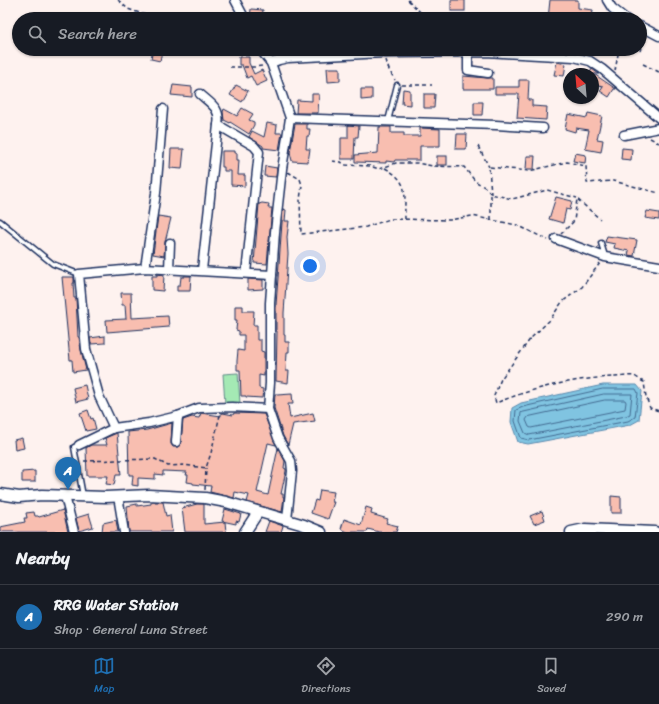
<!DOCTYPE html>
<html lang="en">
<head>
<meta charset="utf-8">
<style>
	body { margin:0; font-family:Sriracha,sans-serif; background:#242831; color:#f1f3f6 }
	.compass { position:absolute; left:563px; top:68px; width:36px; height:36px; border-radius:50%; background:#171b24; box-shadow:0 1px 3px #0004; rotate:334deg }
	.you { position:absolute; left:310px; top:266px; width:14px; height:14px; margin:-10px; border:3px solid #fff; border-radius:50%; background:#1a73e8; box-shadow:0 0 0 6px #1a73e833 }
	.badge { display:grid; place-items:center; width:26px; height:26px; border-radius:50%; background:#1f6fb2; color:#fff; font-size:13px; font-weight:700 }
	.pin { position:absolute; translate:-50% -33px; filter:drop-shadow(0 1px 2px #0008) }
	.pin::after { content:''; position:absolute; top:21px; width:14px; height:12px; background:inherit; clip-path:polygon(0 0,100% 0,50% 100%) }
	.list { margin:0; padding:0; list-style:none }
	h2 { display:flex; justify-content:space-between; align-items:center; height:52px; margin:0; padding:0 16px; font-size:17px }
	h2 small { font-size:13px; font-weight:400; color:#9ea1a6 }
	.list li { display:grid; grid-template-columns:26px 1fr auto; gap:12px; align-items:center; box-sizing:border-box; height:64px; padding:0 16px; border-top:1px solid #363941 }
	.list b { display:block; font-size:15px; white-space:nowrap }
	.list p { margin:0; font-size:13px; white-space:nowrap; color:#9ea1a6 }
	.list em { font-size:13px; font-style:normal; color:#9ea1a6 }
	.icon { flex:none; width:22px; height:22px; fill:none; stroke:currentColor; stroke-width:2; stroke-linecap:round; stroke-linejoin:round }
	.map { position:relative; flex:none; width:659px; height:532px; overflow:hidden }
	.search { position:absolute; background:#171b24; box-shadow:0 1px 3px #0004; left:12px; right:12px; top:12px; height:44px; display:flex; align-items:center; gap:10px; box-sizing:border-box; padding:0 14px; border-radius:22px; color:#9ea1a6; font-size:15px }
	.sheet { height:116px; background:#171b24 }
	nav { display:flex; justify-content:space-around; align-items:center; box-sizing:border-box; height:56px; border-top:1px solid #363941; background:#171b24; font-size:11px; color:#9ea1a6 }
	nav a { display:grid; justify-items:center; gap:2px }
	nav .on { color:#1f6fb2 }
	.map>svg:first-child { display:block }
</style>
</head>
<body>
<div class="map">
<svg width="659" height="532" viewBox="0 0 659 532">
	<rect width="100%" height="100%" fill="#fef2ef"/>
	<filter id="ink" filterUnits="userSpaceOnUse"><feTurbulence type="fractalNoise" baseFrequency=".025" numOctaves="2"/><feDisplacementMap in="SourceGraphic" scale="8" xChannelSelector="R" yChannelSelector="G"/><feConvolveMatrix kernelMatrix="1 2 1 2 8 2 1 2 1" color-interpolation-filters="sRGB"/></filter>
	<g filter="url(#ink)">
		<polygon fill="#a4e9b4" stroke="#608c89" points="238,373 240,404 225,404 223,374"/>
		<polygon fill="#80c4e1" stroke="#5888ad" points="603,385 637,385 642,391 639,420 630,425 528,444 518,442 511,422 512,408 521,403"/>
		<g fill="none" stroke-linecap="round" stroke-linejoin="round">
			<g stroke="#436b92" stroke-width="1">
				<polygon points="603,389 636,389 638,393 635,417 628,421 529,440 521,438 515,421 516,410 523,407"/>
				<polygon points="604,394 632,394 630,414 626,416 529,435 525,433 520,421 521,413"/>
				<polygon points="605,400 625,400 626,402 625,409 531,428 529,427 526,420 528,417"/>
			</g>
		</g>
		<g fill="#f8beb0" stroke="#1b2f5e">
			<rect x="451" y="0" width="14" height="11"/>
			<polygon points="550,0 578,0 578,8 593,10 592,19 548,19"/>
			<polygon points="251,9 263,10 262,19 250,19"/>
			<polygon points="153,49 162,51 160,61 151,59"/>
			<polygon points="239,57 249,57 249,63 254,74 262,70 267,81 256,86 251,76 247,78 242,65 239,65"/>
			<polygon points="557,62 566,64 564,76 554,75"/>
			<polygon points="327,68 340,68 340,81 328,82"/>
			<polygon points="592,69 599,74 594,74 616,89 614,89 609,97 600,91 603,86 593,84 593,74 589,74"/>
			<polygon points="463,76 487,78 493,78 493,89 463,89"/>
			<polygon points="519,80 529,80 528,100 532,100 532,106 547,107 546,120 517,118 519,94 495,94 495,87 519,87"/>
			<polygon points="173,85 192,87 192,97 171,95"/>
			<polygon points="236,85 248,91 242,102 230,95"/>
			<polygon points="361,89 372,89 372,99 361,100"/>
			<polygon points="403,89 410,90 410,105 402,104"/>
			<polygon points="312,94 319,94 318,113 296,113 297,100 312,101"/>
			<polygon points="424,94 435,94 434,108 424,108"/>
			<polygon points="474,102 483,102 482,115 474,115"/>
			<polygon points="242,108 253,114 249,120 254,122 254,125 249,134 230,122 230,123 224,120 223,112 224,109 237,116"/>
			<polygon points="588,113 602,116 597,139 603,140 601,152 585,149 589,130 576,128 575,132 565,129 568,114 587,118"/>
			<polygon points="267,123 277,125 276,133 282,133 279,150 263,148 263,146 249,137 252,131 264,137"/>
			<polygon points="295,124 307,124 307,129 310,129 309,136 307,136 306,149 310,149 308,162 292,161 290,152"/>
			<polygon points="348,125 359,126 358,137 355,137 354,159 341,159 341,138 348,138"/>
			<polygon points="379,127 391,127 391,133 404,133 404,136 420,136 420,128 440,129 440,146 420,146 420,160 395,160 394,162 386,161 386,163 355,162 355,155 378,153"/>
			<polygon points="457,134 467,134 466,149 456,149"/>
			<polygon points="622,148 632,149 631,160 621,159"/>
			<polygon points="171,149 184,149 182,169 170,168"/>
			<polygon points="222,151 235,151 235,153 237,153 237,160 239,160 238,175 245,175 245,186 231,185 231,171 224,171 224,167 222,167"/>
			<polygon points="575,153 586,155 585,163 573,161"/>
			<rect x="437" y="156" width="10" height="9"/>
			<polygon points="527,156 535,156 534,169 526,169"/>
			<polygon points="265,166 277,168 276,177 264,176"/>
			<polygon points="556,197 572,201 570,210 566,209 563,223 549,219"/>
			<polygon points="262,203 269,204 268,208 272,208 267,264 254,263 259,204"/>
			<polygon points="283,209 286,210 285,221 289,221 287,237 288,254 284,313 284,335 285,335 285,342 289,342 289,352 287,352 286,371 289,371 288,383 276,381 277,331 276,331 276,305"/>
			<polygon points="647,211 659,213 659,220 645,218"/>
			<polygon points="158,216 171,218 165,242 164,256 153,254"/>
			<polygon points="607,236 637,240 634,256 628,255 629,251 614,248 615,244 605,242"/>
			<polygon points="157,274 164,275 163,291 152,290 152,276 157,276"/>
			<polygon points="184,276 191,276 190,291 177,291 177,285 180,285 181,277 184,277"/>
			<polygon points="62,277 74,277 74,283 73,283 74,298 76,298 78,337 79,337 81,350 86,370 73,372 72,360 70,360"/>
			<polygon points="248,279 263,280 263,289 248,290"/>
			<polygon points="121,293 131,293 132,318 168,316 169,327 107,332 106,320 126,319 125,305 122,305"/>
			<polygon points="235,306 243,306 243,311 254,311 253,325 257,325 257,340 261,340 261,351 264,352 264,376 259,375 259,388 263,389 262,398 246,397 246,396 241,396 240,370 237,370 237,361 238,350 244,351 244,335 239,335 239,331 236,330 237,320 235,320"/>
			<polygon points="105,336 105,343 91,344 90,338"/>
			<polygon points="85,385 88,399 76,402 73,388"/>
			<polygon points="275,394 278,394 277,395 292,394 293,404 288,404 290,418 313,413 315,421 293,424 288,445 283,436 274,408"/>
			<polygon points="88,410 91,419 93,418 96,429 86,431 80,413"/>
			<polygon points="201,413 221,416 221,413 223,413 233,415 234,413 264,414 276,445 268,443 257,492 268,495 278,448 285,461 284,468 286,469 286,471 281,494 283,494 283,497 284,497 282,512 247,502 249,495 235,492 234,498 210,492 211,486 193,484 193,483 187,482 188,475 186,475 187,472 163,471 163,475 155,474 155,479 138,478 138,486 132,485 133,475 129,475 128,432 147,430 172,423 171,444 173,447 178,447 181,442 183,420 192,417 199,418"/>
			<polygon points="117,433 121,475 116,475 114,485 106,484 108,476 87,476 86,448 91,445 107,445 105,438"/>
			<polygon points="22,438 24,448 15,450 14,440"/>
			<polygon points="35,471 35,482 22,482 22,472"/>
			<polygon points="320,490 334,492 332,502 334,502 328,519 311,513 315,500 318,501"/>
			<polygon points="611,496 621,497 621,513 611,513"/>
			<polygon points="151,502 163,502 166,516 170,515 172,532 129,532 127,506 137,504 137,506 151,504"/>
			<polygon points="197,504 204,504 204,524 225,522 226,532 185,532 182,508"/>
			<polygon points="366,507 372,509 371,514 388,519 386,523 398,526 396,532 379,532 368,529 367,532 348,532 341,529 344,519 361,525"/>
			<polygon points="225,509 241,514 239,522 236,521 236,524 222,521"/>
			<polygon points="63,510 68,532 0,532 0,527 25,522 24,518 27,518 26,513 34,512 35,516 38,516 39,517"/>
			<polygon points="542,511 545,520 534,524 530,516"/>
			<polygon points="89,514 93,527 79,531 76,518"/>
			<polygon points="116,520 118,532 102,532 103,523"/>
			<polygon points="269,521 283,526 281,532 265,532"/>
		</g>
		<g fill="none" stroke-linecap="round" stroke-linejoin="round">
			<defs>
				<g id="service">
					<polyline points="388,121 397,85"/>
					<polyline points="0,221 53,264 79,274"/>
					<polyline points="601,243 605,256"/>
					<polyline points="79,445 74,447 83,496"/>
				</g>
				<g id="minor">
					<polyline points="235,0 245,19"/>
					<polyline points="607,0 612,8 626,19"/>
					<polyline points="640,26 659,36"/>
					<polyline points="260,49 271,63 290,118 282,169 275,232 270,303 270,383 268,409 278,438 291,461 292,471 287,520"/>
					<polyline points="468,52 468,70 488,73"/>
					<polyline points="271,63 279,60 288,58 383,53 486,52 574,57 590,61 602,69 659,118"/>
					<path d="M200,94C211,104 221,108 218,125L254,146L259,152L246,273"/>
					<polyline points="290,118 496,125 543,128"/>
					<polyline points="624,135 659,128"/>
					<polyline points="556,239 605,257 659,266"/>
					<polyline points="145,268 156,193 163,109"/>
					<polyline points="169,270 170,243"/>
					<polyline points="202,270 218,125"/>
					<polyline points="114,428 99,396 86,349 79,274 145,268 272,275"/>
					<polyline points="176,442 178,416"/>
					<polyline points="79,445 114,428 149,423 178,416 199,408 232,407 268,409"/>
					<polyline points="65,496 74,532"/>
					<polyline points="118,496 124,532"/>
				</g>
				<g id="tertiary">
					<polyline points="0,494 19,497 42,495 106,497 149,495 205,498 226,502 304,525 321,532"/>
					<polyline points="245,532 258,512"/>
					<polyline points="571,532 585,529 655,532"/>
				</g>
			</defs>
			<use href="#service" stroke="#1b2f5e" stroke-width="7"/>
			<use href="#minor" stroke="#1b2f5e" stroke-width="11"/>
			<use href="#tertiary" stroke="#1b2f5e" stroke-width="13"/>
			<g stroke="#1b2f5e" stroke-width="1.5" stroke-dasharray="4 3" stroke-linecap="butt">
				<polyline points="118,0 128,9 157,19"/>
				<polyline points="408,0 423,15"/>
				<polyline points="247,49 253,51"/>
				<polyline points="640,51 644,37"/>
				<polyline points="386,60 389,70 395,80"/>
				<polyline points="643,64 659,72"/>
				<polyline points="230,67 254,67 263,66"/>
				<polyline points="615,71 619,49"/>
				<polyline points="402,85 432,85"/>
				<polyline points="650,138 659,143"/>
				<polyline points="478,146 489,167"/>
				<polyline points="332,161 341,162 346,165 370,166 379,169 396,163 417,163 433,166 464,167 475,181 486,188 491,194"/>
				<path d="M385,168C410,182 404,194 405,219"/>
				<polyline points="288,172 300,179 302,185 300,200 301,234 366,227 390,219 450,220 472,216 517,225 548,240"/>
				<polyline points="491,194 489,167 529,171 567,162 586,166 587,183 613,181 659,193"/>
				<polyline points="491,220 491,194 512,199 547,190 577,198"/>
				<polyline points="561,234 574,221 577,199 600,219"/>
				<path d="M600,263L582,287L562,302L550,320L531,338L501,379L494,396L496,403C533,388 575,378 615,377C621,377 628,375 634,376C637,377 641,381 644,382L646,397L650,408L659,411"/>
				<polyline points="84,461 155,459 168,466 183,465 206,468 211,453 220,415"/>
				<polyline points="205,490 206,468"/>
			</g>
			<use href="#service" stroke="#fff" stroke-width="4"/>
			<use href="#minor" stroke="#fff" stroke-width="8"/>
			<use href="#tertiary" stroke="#fff" stroke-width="10"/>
		</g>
	</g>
</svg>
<svg class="compass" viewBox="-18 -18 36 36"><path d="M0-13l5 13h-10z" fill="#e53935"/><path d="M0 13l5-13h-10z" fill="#9ea1a6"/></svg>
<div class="you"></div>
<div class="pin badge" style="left:68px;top:490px">A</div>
<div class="search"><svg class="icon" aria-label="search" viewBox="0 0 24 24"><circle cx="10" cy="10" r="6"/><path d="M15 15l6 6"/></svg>Search here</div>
</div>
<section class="sheet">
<h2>Nearby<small></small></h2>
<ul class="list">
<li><span class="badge">A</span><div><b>RRG Water Station</b><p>Shop · General Luna Street</p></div><em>290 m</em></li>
</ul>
</section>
<nav>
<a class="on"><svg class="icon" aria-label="map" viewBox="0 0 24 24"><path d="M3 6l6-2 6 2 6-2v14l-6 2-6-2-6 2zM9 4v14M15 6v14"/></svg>Map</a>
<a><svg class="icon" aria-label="directions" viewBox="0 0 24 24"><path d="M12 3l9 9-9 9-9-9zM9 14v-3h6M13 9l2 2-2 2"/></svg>Directions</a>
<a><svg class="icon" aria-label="saved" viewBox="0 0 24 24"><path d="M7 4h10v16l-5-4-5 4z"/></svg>Saved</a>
</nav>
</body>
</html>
